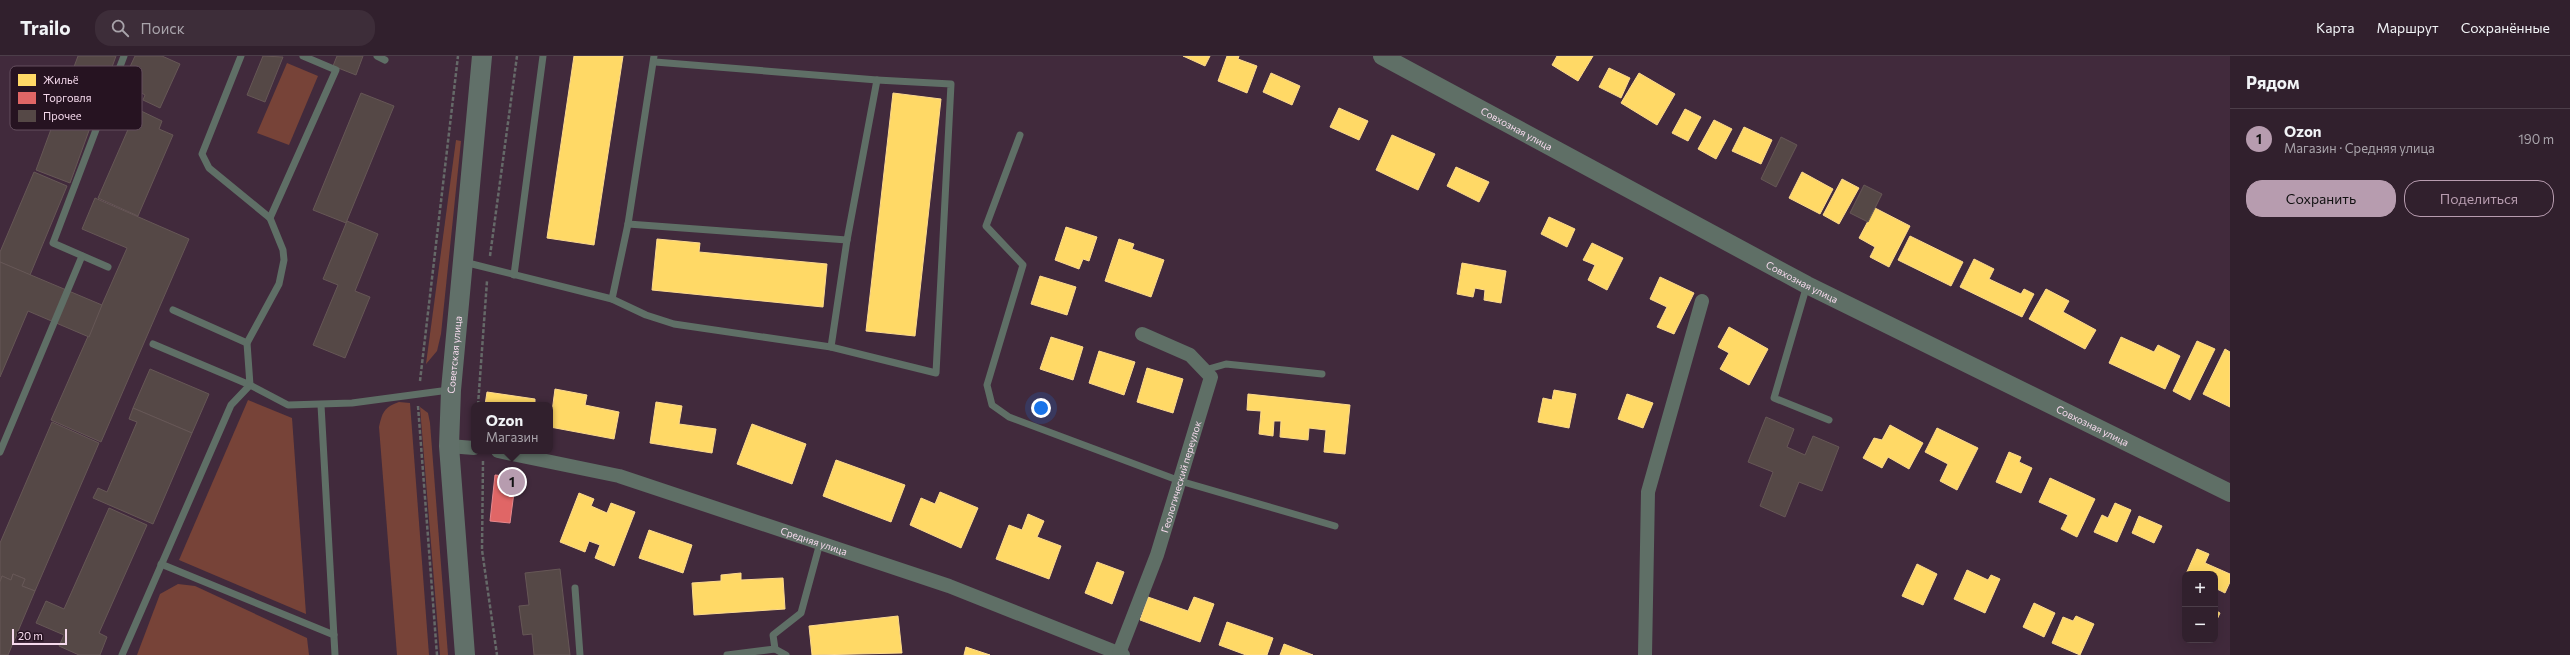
<!DOCTYPE html>
<html lang="ru">
<head>
<meta charset="utf-8">
<style>
	body { margin:0; font-family:Commissioner,sans-serif; background:#3d2d39; color:#f1f3f6 }
	.controls { position:absolute; right:12px; bottom:12px; display:grid; overflow:hidden; border-radius:8px; box-shadow:0 4px 16px #0002 }
	.controls button { width:36px; height:36px; display:grid; place-items:center; padding:0; border:0; border-bottom:1px solid #4c3e49; background:#31202d; color:#f1f3f6; font:20px sans-serif }
	.scale { position:absolute; left:12px; bottom:10px; width:55px; box-sizing:border-box; padding-left:4px; border:2px solid #f6daed; border-top:0; font-size:11px; line-height:14px; white-space:nowrap; color:#f6daed; -webkit-text-stroke:3px #261321; paint-order:stroke }
	.you { position:absolute; left:1041px; top:352px; width:14px; height:14px; margin:-10px; border:3px solid #fff; border-radius:50%; background:#1a73e8; box-shadow:0 0 0 6px #1a73e833 }
	.badge { display:grid; place-items:center; width:26px; height:26px; border-radius:50%; background:#b79caf; color:#111; font-size:13px; font-weight:700 }
	.pin { position:absolute; translate:-50% -50%; border:2px solid #fff; box-shadow:0 1px 4px #0006 }
	.popup { position:absolute; left:471px; top:346px; width:82px; height:52px; box-sizing:border-box; display:grid; place-content:center; border-radius:8px; background:#31202d; filter:drop-shadow(0 1px 3px #0005); font-size:13px; white-space:nowrap; color:#a8a3aa }
	.popup b { font-size:15px; color:#f1f3f6 }
	.popup::after { content:''; position:absolute; left:50%; top:100%; margin-left:-8px; border:8px solid transparent; border-top-color:#31202d }
	.list { margin:0; padding:0; list-style:none }
	h2 { display:flex; justify-content:space-between; align-items:center; height:52px; margin:0; padding:0 16px; font-size:17px }
	h2 small { font-size:13px; font-weight:400; color:#a8a3aa }
	.list li { display:grid; grid-template-columns:26px 1fr auto; gap:12px; align-items:center; box-sizing:border-box; height:60px; padding:0 16px; border-top:1px solid #4c3e49 }
	.list b { display:block; font-size:15px; white-space:nowrap }
	.list p { margin:0; font-size:13px; white-space:nowrap; color:#a8a3aa }
	.list em { font-size:13px; font-style:normal; color:#a8a3aa }
	.actions { display:flex; gap:8px; padding:12px 16px }
	.actions a { flex:1; padding:9px 0; border:1px solid #b79caf; border-radius:16px; text-align:center; font-size:14px; color:#b79caf }
	.actions .main { background:#b79caf; color:#111 }
	.icon { flex:none; width:22px; height:22px; fill:none; stroke:currentColor; stroke-width:2; stroke-linecap:round; stroke-linejoin:round }
	.map { position:relative; flex:none; width:2230px; height:599px; overflow:hidden }
	header { display:flex; align-items:center; gap:24px; box-sizing:border-box; height:56px; padding:0 20px; background:#31202d; border-bottom:1px solid #4c3e49 }
	header strong { font-size:19px }
	nav { display:flex; gap:22px; margin-inline-start:auto; font-size:14px }
	.search { width:280px; height:36px; background:#3d2d39; display:flex; align-items:center; gap:10px; box-sizing:border-box; padding:0 14px; border-radius:16px; color:#a8a3aa; font-size:15px }
	main { display:flex }
	aside { flex:1; background:#31202d }
	.map>svg:first-child { display:block }
</style>
</head>
<body>
<header>
<strong>Trailo</strong>
<div class="search"><svg class="icon" aria-label="search" viewBox="0 0 24 24"><circle cx="10" cy="10" r="6"/><path d="M15 15l6 6"/></svg>Поиск</div>
<nav><a>Карта</a><a>Маршрут</a><a>Сохранённые</a></nav>
</header>
<main>
<div class="map">
<svg width="2230" height="599" viewBox="0 0 2230 599">
	<rect width="100%" height="100%" fill="#412a3c"/>
	<g fill="#774338">
		<polygon points="287,7 318,20 289,89 257,77"/>
		<polygon points="456,84 461,85 441,278 437,295 426,308"/>
		<polygon points="248,344 292,362 306,558 179,504"/>
		<path d="M399,346L410,347L429,599H397L379,371C382,357 384,351 399,346Z"/>
		<polygon points="420,351 428,357 430,367 448,599 440,599"/>
		<polygon points="178,528 195,530 307,582 309,599 137,599 160,538"/>
	</g>
	<g fill="#ffd966" stroke="#fcd98e">
		<polygon points="574,0 623,0 594,189 547,182"/>
		<polygon points="1183,0 1210,0 1205,10"/>
		<polygon points="1227,0 1239,0 1238,3 1257,10 1247,37 1218,25"/>
		<polygon points="1557,0 1593,0 1578,25 1552,9"/>
		<polygon points="1609,12 1630,22 1621,42 1599,31"/>
		<polygon points="1271,17 1300,30 1292,49 1263,36"/>
		<polygon points="1639,17 1675,38 1657,69 1621,47"/>
		<polygon points="893,37 941,43 915,280 866,275"/>
		<polygon points="1339,52 1368,65 1359,84 1330,71"/>
		<polygon points="1685,53 1701,61 1688,85 1672,77"/>
		<polygon points="1714,64 1732,73 1716,103 1698,93"/>
		<polygon points="1744,71 1772,84 1761,108 1732,95"/>
		<polygon points="1392,79 1435,98 1418,134 1376,114"/>
		<polygon points="1456,111 1489,126 1479,146 1447,130"/>
		<polygon points="1802,116 1833,133 1820,158 1789,142"/>
		<polygon points="1842,123 1859,132 1839,168 1823,159"/>
		<polygon points="1875,152 1910,170 1889,211 1870,201 1875,191 1859,182"/>
		<polygon points="1549,161 1575,173 1567,191 1541,178"/>
		<polygon points="1066,171 1097,181 1089,205 1083,203 1079,213 1055,204"/>
		<polygon points="1910,180 1963,206 1951,230 1898,204"/>
		<polygon points="657,183 700,187 699,196 827,208 823,251 652,234"/>
		<polygon points="1119,183 1134,188 1132,193 1164,204 1151,241 1105,225"/>
		<polygon points="1592,187 1623,202 1607,234 1588,224 1595,209 1583,204"/>
		<polygon points="1974,203 1994,213 1989,223 2021,238 2024,233 2034,238 2022,261 1960,231"/>
		<polygon points="1462,207 1506,215 1501,247 1484,244 1485,234 1475,232 1473,241 1457,238"/>
		<polygon points="1040,220 1076,231 1067,259 1031,248"/>
		<polygon points="1660,221 1694,237 1674,278 1657,271 1667,251 1650,243"/>
		<polygon points="2046,233 2069,245 2063,256 2096,274 2085,293 2029,263"/>
		<polygon points="1729,271 1768,293 1749,329 1720,313 1729,297 1718,291"/>
		<polygon points="1051,281 1083,291 1073,324 1040,313"/>
		<polygon points="2121,281 2154,296 2158,289 2180,300 2165,333 2109,307"/>
		<polygon points="2197,285 2215,293 2190,344 2173,335"/>
		<polygon points="2225,293 2230,296 2230,351 2203,338"/>
		<polygon points="1099,295 1135,306 1124,339 1089,327"/>
		<polygon points="1147,312 1183,323 1173,357 1137,346"/>
		<polygon points="555,333 587,339 585,349 619,356 614,383 550,371"/>
		<polygon points="1554,334 1576,338 1569,372 1538,366 1543,342 1552,344"/>
		<polygon points="487,336 535,343 535,349 485,349"/>
		<polygon points="1248,338 1350,349 1345,398 1324,396 1326,374 1309,372 1308,384 1280,381 1281,365 1274,365 1273,380 1259,378 1261,355 1247,354"/>
		<polygon points="1627,338 1653,347 1643,372 1618,363"/>
		<polygon points="656,346 682,350 679,368 716,373 712,397 650,387"/>
		<polygon points="752,368 806,388 792,428 737,408"/>
		<polygon points="1890,369 1923,387 1909,413 1888,401 1882,412 1863,402 1874,382 1882,384"/>
		<polygon points="1937,372 1978,392 1957,434 1940,425 1948,408 1925,396"/>
		<polygon points="2009,396 2021,401 2019,406 2032,412 2021,437 1996,426"/>
		<polygon points="836,404 905,429 891,466 823,440"/>
		<polygon points="2050,422 2095,443 2077,481 2061,473 2068,459 2039,446"/>
		<polygon points="940,436 978,452 961,492 910,469 921,442 935,448"/>
		<polygon points="579,437 594,443 591,450 607,457 611,447 635,456 614,510 595,502 600,489 589,485 585,496 560,486"/>
		<polygon points="2115,447 2131,454 2117,486 2094,476 2102,459 2108,462"/>
		<polygon points="1028,458 1044,465 1037,481 1061,490 1049,523 996,503 1009,469 1022,474"/>
		<polygon points="2139,460 2162,470 2154,487 2132,477"/>
		<polygon points="649,474 692,489 683,517 639,502"/>
		<polygon points="2197,493 2209,498 2205,507 2230,518 2230,526 2225,537 2215,532 2215,518 2186,518"/>
		<polygon points="1097,506 1124,516 1112,548 1085,537"/>
		<polygon points="1917,508 1937,518 1923,549 1902,540"/>
		<polygon points="1967,514 1988,524 1991,519 2000,523 1985,557 1954,543"/>
		<polygon points="741,517 741,524 783,522 785,553 694,559 692,527 721,525 721,519"/>
		<polygon points="1148,541 1188,555 1194,541 1214,548 1200,586 1140,564"/>
		<polygon points="2034,547 2055,557 2044,581 2023,571"/>
		<polygon points="2215,554 2220,557 2215,568"/>
		<polygon points="898,560 902,597 812,599 809,570"/>
		<polygon points="2076,560 2094,568 2080,599 2052,587 2063,561 2073,565"/>
		<polygon points="1227,566 1273,582 1267,599 1246,599 1219,589"/>
		<polygon points="1284,588 1313,599 1280,599"/>
		<polygon points="966,591 990,599 964,599"/>
	</g>
	<polygon fill="#e06666" stroke="#e7898e" points="495,419 516,421 510,467 490,465"/>
	<g fill="#554846" stroke="#665756">
		<polygon points="78,0 116,0 70,127 36,114"/>
		<polygon points="135,0 162,0 180,8 160,52 143,44 145,39 138,35 132,48 116,41"/>
		<polygon points="263,0 283,1 265,46 247,39"/>
		<polygon points="337,0 363,0 356,19 333,10"/>
		<polygon points="361,37 394,50 346,167 313,154"/>
		<polygon points="137,53 162,65 159,73 173,79 138,160 98,142"/>
		<polygon points="1781,81 1797,89 1776,131 1761,123"/>
		<polygon points="34,116 67,130 30,219 0,206 0,196"/>
		<polygon points="1864,129 1882,138 1868,166 1850,157"/>
		<polygon points="95,142 189,183 101,386 51,364 127,192 82,173"/>
		<polygon points="347,165 378,178 355,235 370,241 345,302 313,289 338,229 323,223"/>
		<polygon points="0,206 102,249 89,281 28,255 0,321"/>
		<polygon points="150,313 209,338 192,377 133,352"/>
		<polygon points="133,352 192,377 153,468 93,442 98,432 107,436 137,366 129,363"/>
		<polygon points="1766,361 1794,373 1787,391 1805,399 1813,380 1839,391 1822,435 1799,426 1785,461 1760,450 1773,416 1748,406"/>
		<polygon points="52,366 99,387 35,535 22,530 25,523 13,518 11,524 2,520 0,526 0,487"/>
		<polygon points="109,452 147,469 99,577 107,581 100,599 79,599 59,590 64,579 36,567 46,545 64,553"/>
		<polygon points="560,513 570,599 534,599 532,578 523,579 519,550 529,549 525,517"/>
		<polygon points="13,518 25,523 22,530 35,535 8,599 0,599 0,526 2,520 11,524"/>
	</g>
	<g fill="none" stroke-linecap="round" stroke-linejoin="round">
		<g stroke="#656968" stroke-width="2.5" stroke-dasharray="4 2" stroke-linecap="butt">
			<polyline points="490,200 517,0"/>
			<polyline points="420,325 458,0"/>
			<polyline points="478,349 487,225"/>
			<polyline points="418,350 437,599"/>
			<polyline points="483,405 482,494 497,599"/>
		</g>
		<g stroke="#5f6f66" stroke-width="7">
			<polyline points="377,0 385,4"/>
			<polyline points="1020,79 986,170 1023,209 987,329 992,349 1009,361 1180,425 1335,470"/>
			<polyline points="270,162 336,14 303,0"/>
			<polyline points="628,168 847,184 877,24 655,6"/>
			<polyline points="464,206 612,243 646,259 674,268 831,291 936,317 951,28 877,24"/>
			<polyline points="108,211 53,187 124,0"/>
			<polyline points="514,219 543,0"/>
			<polyline points="1807,229 1774,342 1829,364"/>
			<polyline points="612,243 628,168 654,0"/>
			<polyline points="173,254 247,287"/>
			<polyline points="153,288 250,329 247,287 279,228 284,204 283,194 270,162 209,112 202,98 241,0"/>
			<polyline points="831,291 847,184"/>
			<polyline points="1205,314 1226,308 1322,318"/>
			<polyline points="321,349 335,599"/>
			<polyline points="0,396 82,200"/>
			<polyline points="161,508 334,579"/>
			<polyline points="575,532 580,599"/>
			<polyline points="775,593 773,579 801,557 820,487"/>
			<polyline points="122,599 231,349 250,329 288,349 352,347 449,334"/>
			<polyline points="727,599 775,593 786,599"/>
		</g>
		<g stroke="#5f6f66" stroke-width="14">
			<polyline points="449,390 474,392"/>
			<path id="s1" d="M498,395L619,420L949,530L1123,599"/>
			<path id="s2" d="M1119,597L1157,499L1211,321L1190,299L1142,278"/>
			<polyline points="1645,599 1648,436 1702,245"/>
		</g>
		<path stroke="#5f6f66" stroke-width="18" id="s3" d="M1382,0L1807,229L2230,437"/>
		<path stroke="#617069" stroke-width="20" id="s4" d="M465,599L449,390L451,334L482,0"/>
	</g>
	<g text-anchor="middle" dominant-baseline="central" stroke-width="4" stroke-linejoin="round" paint-order="stroke">
		<g font-size="10" fill="#f6daed" stroke="#261321">
			<text stroke="none"><textPath href="#s3" startOffset="153">Совхозная улица</textPath></text>
			<text stroke="none"><textPath href="#s3" startOffset="477">Совхозная улица</textPath></text>
			<text stroke="none"><textPath href="#s4" startOffset="301">Советская улица</textPath></text>
			<text stroke="none"><textPath href="#s3" startOffset="801">Совхозная улица</textPath></text>
			<text stroke="none"><textPath href="#s2" startOffset="187">Геологический переулок</textPath></text>
			<text stroke="none"><textPath href="#s1" startOffset="329">Средняя улица</textPath></text>
		</g>
	</g>
	<rect x="10" y="10" width="132" height="64" rx="6" fill="#261321" stroke="#644f5e" stroke-width="1"/>
	<rect x="18" y="18" width="18" height="12" fill="#ffd966"/>
	<rect x="18" y="36" width="18" height="12" fill="#e06666"/>
	<rect x="18" y="54" width="18" height="12" fill="#554846"/>
	<g font-size="11" fill="#f6daed">
		<text x="43" y="28">Жильё</text>
		<text x="43" y="46">Торговля</text>
		<text x="43" y="64">Прочее</text>
	</g>
</svg>
<div class="controls">
<button>+</button>
<button>−</button>
</div>
<div class="scale">20 m</div>
<div class="you"></div>
<div class="pin badge" style="left:512px;top:426px">1</div>
<div class="popup"><b>Ozon</b>Магазин</div>
</div>
<aside>
<h2>Рядом<small></small></h2>
<ul class="list">
<li><span class="badge">1</span><div><b>Ozon</b><p>Магазин · Средняя улица</p></div><em>190 m</em></li>
</ul>
<div class="actions"><a class="main">Сохранить</a><a>Поделиться</a></div>
</aside>
</main>
</body>
</html>
